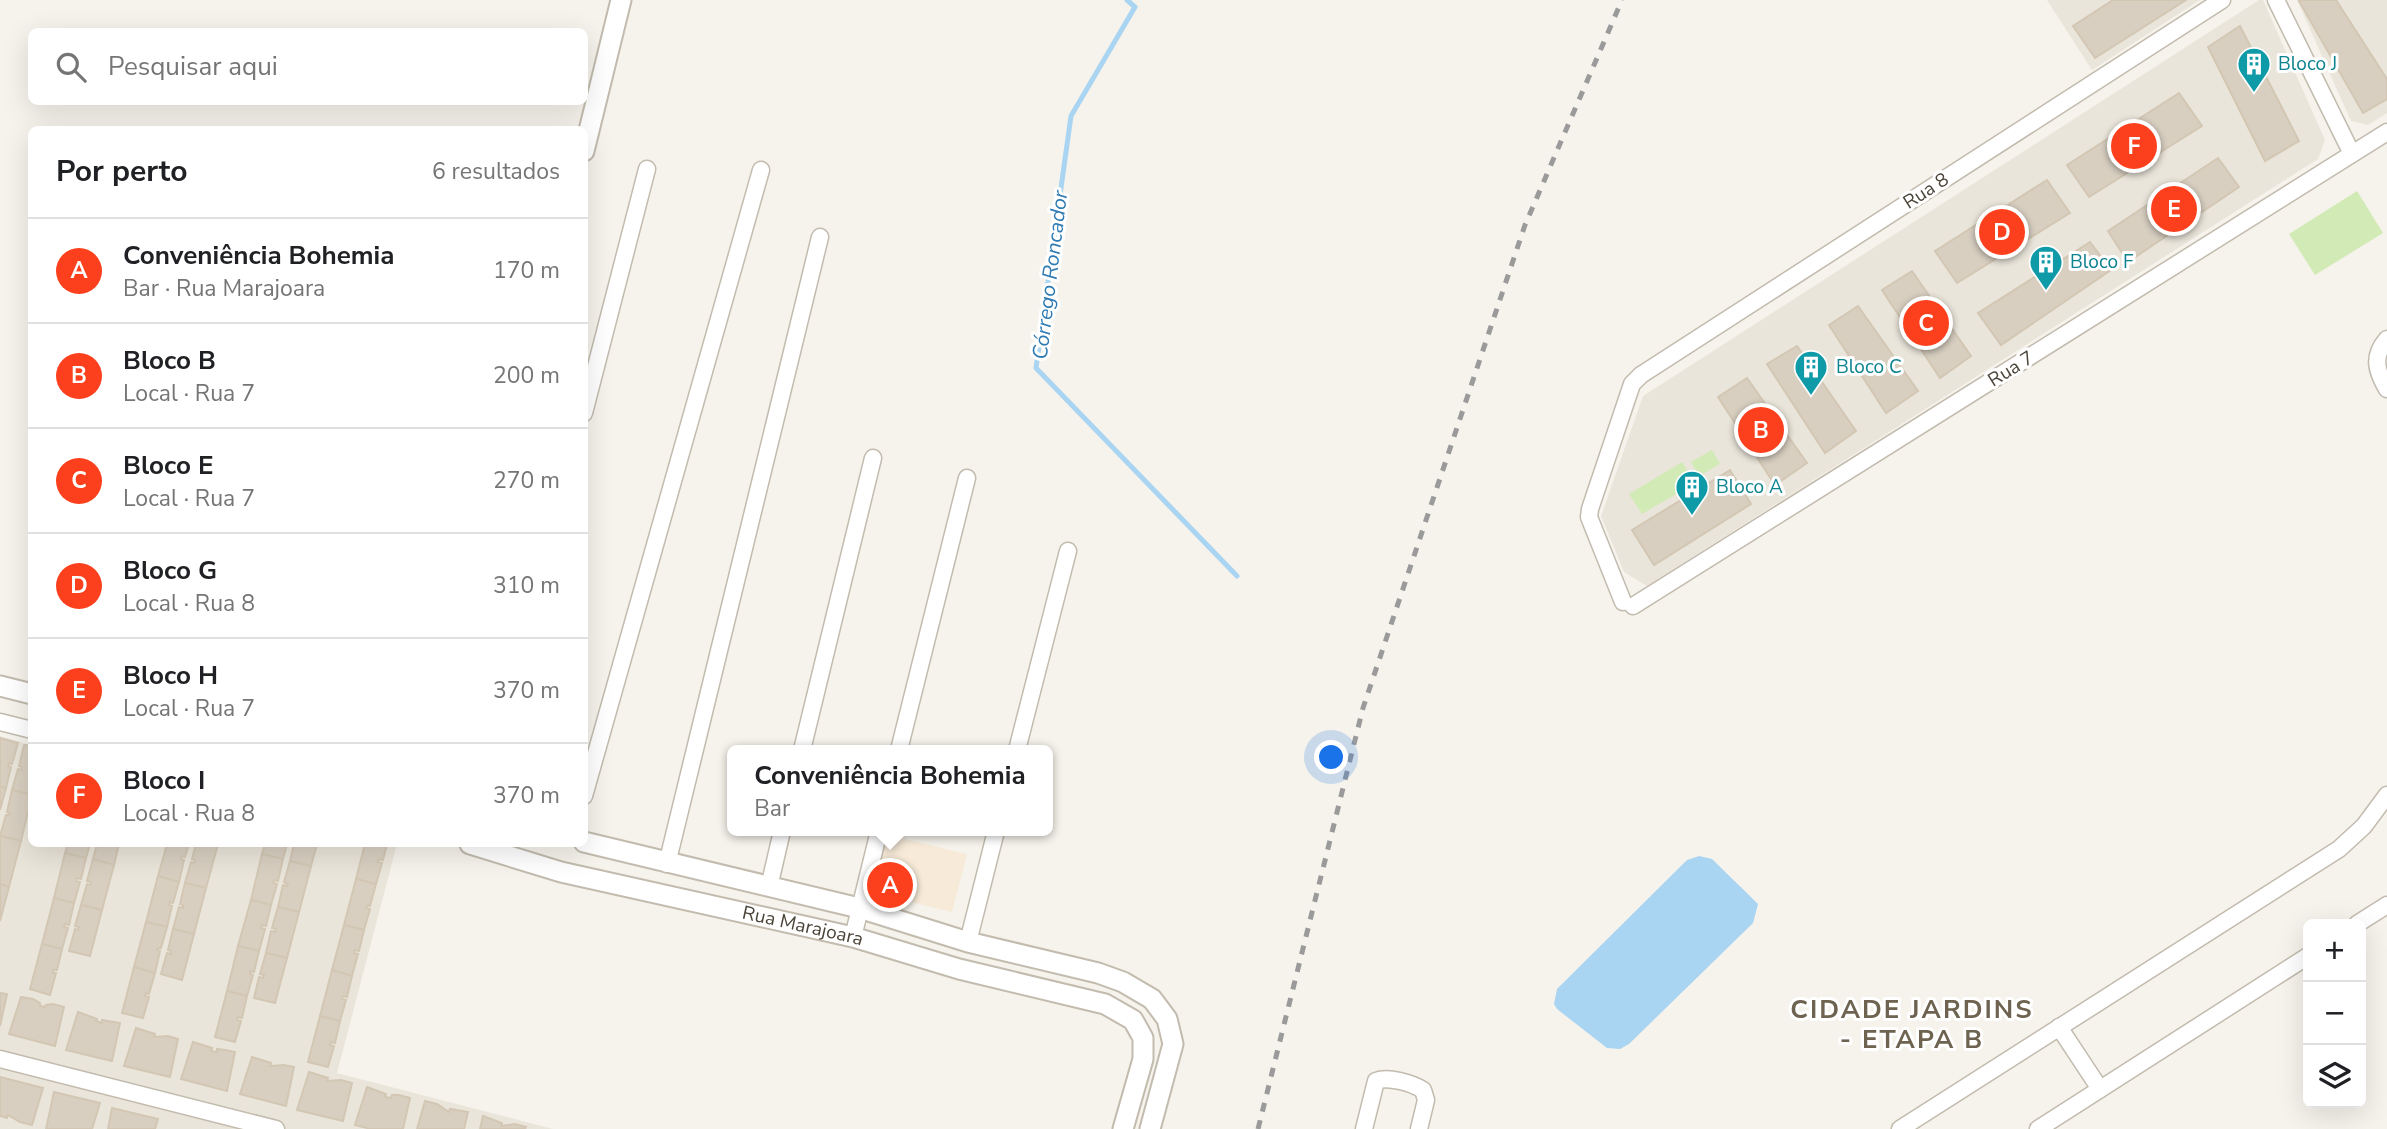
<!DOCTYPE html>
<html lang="pt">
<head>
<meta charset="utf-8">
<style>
	body { margin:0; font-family:"Nunito Sans",sans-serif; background:#f6f6f6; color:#202124 }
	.controls { position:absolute; right:21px; bottom:21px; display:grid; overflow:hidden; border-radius:10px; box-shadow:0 7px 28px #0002 }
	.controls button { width:63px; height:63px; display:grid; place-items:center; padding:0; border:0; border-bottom:2px solid #e0e0e0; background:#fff; color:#202124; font:35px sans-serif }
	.you { position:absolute; left:1332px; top:758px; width:24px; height:24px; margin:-18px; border:5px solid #fff; border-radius:50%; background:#1a73e8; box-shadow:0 0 0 10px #1a73e833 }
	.badge { display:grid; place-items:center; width:46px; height:46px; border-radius:50%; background:#fc3f1d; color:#fff; font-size:23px; font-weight:700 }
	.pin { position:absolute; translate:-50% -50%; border:4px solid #fff; box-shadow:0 2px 7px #0006 }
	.popup { position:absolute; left:727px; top:745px; width:326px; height:91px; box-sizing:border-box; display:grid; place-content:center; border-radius:10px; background:#fff; filter:drop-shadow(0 2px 5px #0005); font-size:23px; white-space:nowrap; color:#757577 }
	.popup b { font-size:26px; color:#202124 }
	.popup::after { content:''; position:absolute; left:50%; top:100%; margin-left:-14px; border:14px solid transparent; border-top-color:#fff }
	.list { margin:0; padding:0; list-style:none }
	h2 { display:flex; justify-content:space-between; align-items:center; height:91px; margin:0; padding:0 28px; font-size:30px }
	h2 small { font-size:23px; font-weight:400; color:#757577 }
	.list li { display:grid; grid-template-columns:46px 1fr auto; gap:21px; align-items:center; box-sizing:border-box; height:105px; padding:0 28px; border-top:2px solid #e0e0e0 }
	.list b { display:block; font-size:26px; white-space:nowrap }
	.list p { margin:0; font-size:23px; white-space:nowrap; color:#757577 }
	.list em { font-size:23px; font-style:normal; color:#757577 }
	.icon { flex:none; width:38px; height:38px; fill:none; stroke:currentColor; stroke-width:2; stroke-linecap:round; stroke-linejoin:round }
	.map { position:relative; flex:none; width:2387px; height:1129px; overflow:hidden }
	.search { position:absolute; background:#fff; box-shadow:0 7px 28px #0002; left:28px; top:28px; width:560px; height:77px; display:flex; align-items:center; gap:18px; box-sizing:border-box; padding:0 24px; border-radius:10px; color:#757577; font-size:26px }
	.panel { position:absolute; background:#fff; box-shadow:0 7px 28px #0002; left:28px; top:126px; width:560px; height:721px; border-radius:10px }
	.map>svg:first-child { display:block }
</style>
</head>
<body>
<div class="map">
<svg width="2387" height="1129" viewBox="0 0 2387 1129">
	<rect width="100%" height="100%" fill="#f6f3ec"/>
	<g fill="#eae5da">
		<polygon points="2047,0 2200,0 2092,70"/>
		<polygon points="2259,0 2263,0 2325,140 2318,159 1647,586 1624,572 1601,516 1643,396"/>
		<polygon points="2297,0 2387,0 2387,113 2368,125 2351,121"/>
		<polygon points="0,736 31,745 32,844 397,844 337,1073 553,1129 0,1129"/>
	</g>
	<polygon fill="#f7ead8" points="888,835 967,854 952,912 869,892"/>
	<g fill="#d2eab5">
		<polygon points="2357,191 2383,233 2315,275 2289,234"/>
		<polygon points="1712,450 1720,464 1699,476 1691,462"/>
		<polygon points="1682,462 1695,483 1642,514 1629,494"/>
	</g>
	<polygon fill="#a9d4f2" points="1699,856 1712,859 1758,904 1753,923 1629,1044 1620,1049 1607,1048 1557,1009 1554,1004 1557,989 1687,860"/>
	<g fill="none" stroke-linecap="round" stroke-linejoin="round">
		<polyline stroke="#a9d4f2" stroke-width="5" points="1127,0 1135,7 1071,116 1036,368 1237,576"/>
	</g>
	<g fill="#d8cfc1" stroke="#d3c7b4" stroke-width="2">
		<polygon points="2113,0 2186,0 2095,58 2073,26"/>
		<polygon points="2301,0 2336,0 2387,79 2387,99 2363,113 2299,1"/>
		<polygon points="2240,26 2299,141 2265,161 2208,47"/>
		<polygon points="2179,93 2202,126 2089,197 2067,165"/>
		<polygon points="2218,158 2239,187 2128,262 2108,231"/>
		<polygon points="2047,180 2070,213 1957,283 1935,251"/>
		<polygon points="2090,242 2111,270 2001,345 1978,313"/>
		<polygon points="1912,271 1971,356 1940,378 1882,290"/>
		<polygon points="1858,306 1918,391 1886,413 1829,325"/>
		<polygon points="1797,346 1856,431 1825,453 1767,364"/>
		<polygon points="1747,378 1807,463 1775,485 1718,397"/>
		<polygon points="1730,470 1751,504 1654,565 1632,530"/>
		<polygon points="0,738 18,743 12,764 9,763 8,766 11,767 6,788 0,787"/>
		<polygon points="24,745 32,746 32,795 12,790 18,769 22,770 22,767 19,766"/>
		<polygon points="0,787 6,788 0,810"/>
		<polygon points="12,790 32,795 21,841 0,836 6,815 9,815 10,813 7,812"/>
		<polygon points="0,836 21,841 9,887 0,884"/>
		<polygon points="68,844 90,844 86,858 65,853"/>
		<polygon points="97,844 119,844 114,865 93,859"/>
		<polygon points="167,844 189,844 185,857 182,856 181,859 184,860 179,882 158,876"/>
		<polygon points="196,844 218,844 206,888 185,883 191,862 194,863 195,860 192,859"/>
		<polygon points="265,844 287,844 283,859 262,854"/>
		<polygon points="294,844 317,844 311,866 290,861"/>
		<polygon points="365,844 387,844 383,860 379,859 378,862 382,863 376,884 356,879"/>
		<polygon points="65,853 86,858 81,879 77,878 76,881 80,882 74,903 54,898"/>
		<polygon points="262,854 283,859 278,881 274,880 273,883 277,884 271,905 251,900"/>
		<polygon points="93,859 114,865 102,910 81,905 87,884 90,885 91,882 87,881"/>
		<polygon points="290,861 311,866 299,912 278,907 283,885 287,886 288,884 284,882"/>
		<polygon points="158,876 179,882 173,903 170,902 169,905 172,906 167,927 146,922"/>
		<polygon points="356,879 376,884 370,906 367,905 366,908 370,909 364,930 344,925"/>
		<polygon points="185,883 206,888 194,934 173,929 179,907 183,908 183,905 180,904"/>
		<polygon points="0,884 9,887 0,921"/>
		<polygon points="54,898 74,903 69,925 65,924 64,927 68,928 62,949 42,944"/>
		<polygon points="251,900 271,905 266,926 262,925 261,928 265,929 259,951 238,946"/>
		<polygon points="81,905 102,910 90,956 69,951 75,929 78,930 79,927 75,926"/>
		<polygon points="278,907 299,912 287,958 266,953 271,931 275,932 276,929 272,928"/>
		<polygon points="146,922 167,927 161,948 158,948 157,950 160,951 155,973 134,967"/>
		<polygon points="344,925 364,930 359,951 355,950 354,953 358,954 352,976 332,970"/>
		<polygon points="173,929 194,934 182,980 161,974 167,953 171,954 171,951 168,950"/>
		<polygon points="42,944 62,949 57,970 53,970 53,973 56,973 50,995 30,989"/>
		<polygon points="238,946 259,951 254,972 250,971 250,974 253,975 247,996 227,991"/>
		<polygon points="266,953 287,958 275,1003 254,998 259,977 263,978 264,975 260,974"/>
		<polygon points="134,967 155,973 149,994 146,993 145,996 149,997 143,1018 122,1013"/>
		<polygon points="332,970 352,976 347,997 343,996 342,999 346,1000 340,1021 320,1016"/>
		<polygon points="227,991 247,996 242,1018 238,1017 237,1020 241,1021 235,1042 215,1037"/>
		<polygon points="0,993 7,994 0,1026"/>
		<polygon points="21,997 33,999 40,1003 40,1006 45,1007 46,1005 53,1004 64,1007 55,1046 9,1034"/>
		<polygon points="78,1012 97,1019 96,1021 102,1023 102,1020 120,1023 112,1061 66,1050"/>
		<polygon points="320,1016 340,1021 335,1043 331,1042 330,1045 334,1046 328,1067 308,1062"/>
		<polygon points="136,1028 155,1034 154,1037 168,1036 178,1039 170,1077 124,1066"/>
		<polygon points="193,1042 212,1048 211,1051 217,1052 217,1049 225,1050 235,1052 227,1091 181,1079"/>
		<polygon points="252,1057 271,1063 270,1066 284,1065 294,1067 286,1106 240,1094"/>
		<polygon points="309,1072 328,1078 327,1081 341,1080 352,1083 343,1121 297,1110"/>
		<polygon points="0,1077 43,1088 32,1125 20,1122 8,1115 7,1118 0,1116"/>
		<polygon points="367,1087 386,1094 385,1097 391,1098 392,1095 399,1095 410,1098 403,1129 371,1129 355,1125"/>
		<polygon points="54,1092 100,1103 92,1129 46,1129"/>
		<polygon points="425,1101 437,1104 449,1112 450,1109 468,1112 464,1129 417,1129"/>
		<polygon points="112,1108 158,1119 155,1129 108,1129"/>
		<polygon points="483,1116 502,1123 501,1126 515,1124 526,1127 525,1129 480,1129"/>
	</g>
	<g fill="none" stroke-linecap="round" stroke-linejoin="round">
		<defs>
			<g id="minor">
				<polyline points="2276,0 2352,154"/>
				<path d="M2387,339C2372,356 2376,371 2387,389"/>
				<polyline points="584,413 647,169"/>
				<polyline points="1623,602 1589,517 1590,509 1632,384 1641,375 2222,0"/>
				<polyline points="1633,606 2387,132"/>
				<polyline points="0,722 32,730"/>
				<polyline points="802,750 873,458"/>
				<polyline points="899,750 967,478"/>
				<polyline points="1017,750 1068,551"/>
				<polyline points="584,796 761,170"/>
				<polyline points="667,864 820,237"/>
				<polyline points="769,887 782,831"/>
				<polyline points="2357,924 2387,905"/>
				<polyline points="853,937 879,831"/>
				<polyline points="968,942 996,831"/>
				<polyline points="2059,1027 2100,1089"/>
				<polyline points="0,1059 276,1129"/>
				<path d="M1364,1129L1376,1081C1388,1076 1412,1083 1423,1090L1426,1100L1419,1129"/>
				<polyline points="1900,1129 2339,849 2364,826 2387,795"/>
				<polyline points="2038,1129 2308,956"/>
			</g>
			<g id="tertiary">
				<polyline points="584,151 621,0"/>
				<polyline points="0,686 32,694"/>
				<polyline points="584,842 859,908 968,942 1098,973 1123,982 1152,999 1167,1019 1173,1044 1150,1129"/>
				<path id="s1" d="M470,844L561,872L853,937L959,969L1105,1004L1133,1020L1143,1038V1059L1123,1129"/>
			</g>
		</defs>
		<use href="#minor" stroke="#c2bbae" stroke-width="19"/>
		<use href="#tertiary" stroke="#c2bbae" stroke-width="23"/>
		<use href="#minor" stroke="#fff" stroke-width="16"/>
		<use href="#tertiary" stroke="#fff" stroke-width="19"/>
		<polyline stroke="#9a9a9a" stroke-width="5" stroke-dasharray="9 9" stroke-linecap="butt" points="1258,1129 1363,708 1525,225 1622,0"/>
	</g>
	<defs>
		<symbol id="building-pin" viewBox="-11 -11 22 30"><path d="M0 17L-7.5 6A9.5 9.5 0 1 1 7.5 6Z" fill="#0f9aa8" stroke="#fff"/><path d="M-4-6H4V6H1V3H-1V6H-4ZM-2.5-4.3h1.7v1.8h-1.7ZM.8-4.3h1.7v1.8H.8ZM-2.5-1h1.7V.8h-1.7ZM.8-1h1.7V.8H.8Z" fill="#fff"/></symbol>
	</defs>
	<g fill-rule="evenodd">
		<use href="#building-pin" x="2235" y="45" width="38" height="52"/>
		<use href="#building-pin" x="2027" y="243" width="38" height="52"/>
		<use href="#building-pin" x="1792" y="348" width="38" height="52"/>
		<use href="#building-pin" x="1673" y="468" width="38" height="52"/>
	</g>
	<g text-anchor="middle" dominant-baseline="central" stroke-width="6" stroke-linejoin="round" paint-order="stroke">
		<g font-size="19" fill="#0d838f" stroke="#fff" text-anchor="start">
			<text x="2278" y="64">Bloco J</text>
			<text x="2070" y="262">Bloco F</text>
			<text x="1836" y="367">Bloco C</text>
			<text x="1716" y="487">Bloco A</text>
		</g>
		<g font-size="19" fill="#4b4439" stroke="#fff">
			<text transform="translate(1926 191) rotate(-33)">Rua 8</text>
			<text transform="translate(2011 369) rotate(-32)">Rua 7</text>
			<text stroke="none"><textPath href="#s1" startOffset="343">Rua Marajoara</textPath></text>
		</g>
		<g font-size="21" font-style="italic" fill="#2e7ab2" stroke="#fff">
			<text transform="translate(1050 275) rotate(-83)">Córrego Roncador</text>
		</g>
		<g font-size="26" font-weight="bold" letter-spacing="2" fill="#6e6250" stroke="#fff">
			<text x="1912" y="1009">CIDADE JARDINS<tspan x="1912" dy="30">- ETAPA B</tspan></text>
		</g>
	</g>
</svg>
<div class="controls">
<button>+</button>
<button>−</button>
<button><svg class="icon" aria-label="layers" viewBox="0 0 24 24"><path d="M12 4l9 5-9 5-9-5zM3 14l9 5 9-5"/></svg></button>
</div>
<div class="you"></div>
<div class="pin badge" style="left:890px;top:885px">A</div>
<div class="popup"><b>Conveniência Bohemia</b>Bar</div>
<div class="pin badge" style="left:1761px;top:430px">B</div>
<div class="pin badge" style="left:1926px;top:323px">C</div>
<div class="pin badge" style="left:2002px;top:232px">D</div>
<div class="pin badge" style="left:2174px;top:209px">E</div>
<div class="pin badge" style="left:2134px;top:146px">F</div>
<div class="search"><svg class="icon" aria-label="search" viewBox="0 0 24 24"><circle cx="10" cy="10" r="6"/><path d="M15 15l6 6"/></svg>Pesquisar aqui</div>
<section class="panel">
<h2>Por perto<small>6 resultados</small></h2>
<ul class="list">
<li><span class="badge">A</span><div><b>Conveniência Bohemia</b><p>Bar · Rua Marajoara</p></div><em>170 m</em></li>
<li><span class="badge">B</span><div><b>Bloco B</b><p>Local · Rua 7</p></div><em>200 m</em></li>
<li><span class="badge">C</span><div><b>Bloco E</b><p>Local · Rua 7</p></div><em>270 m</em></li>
<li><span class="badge">D</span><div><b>Bloco G</b><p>Local · Rua 8</p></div><em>310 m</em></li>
<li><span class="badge">E</span><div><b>Bloco H</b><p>Local · Rua 7</p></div><em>370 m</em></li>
<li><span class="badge">F</span><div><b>Bloco I</b><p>Local · Rua 8</p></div><em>370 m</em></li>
</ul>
</section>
</div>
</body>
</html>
